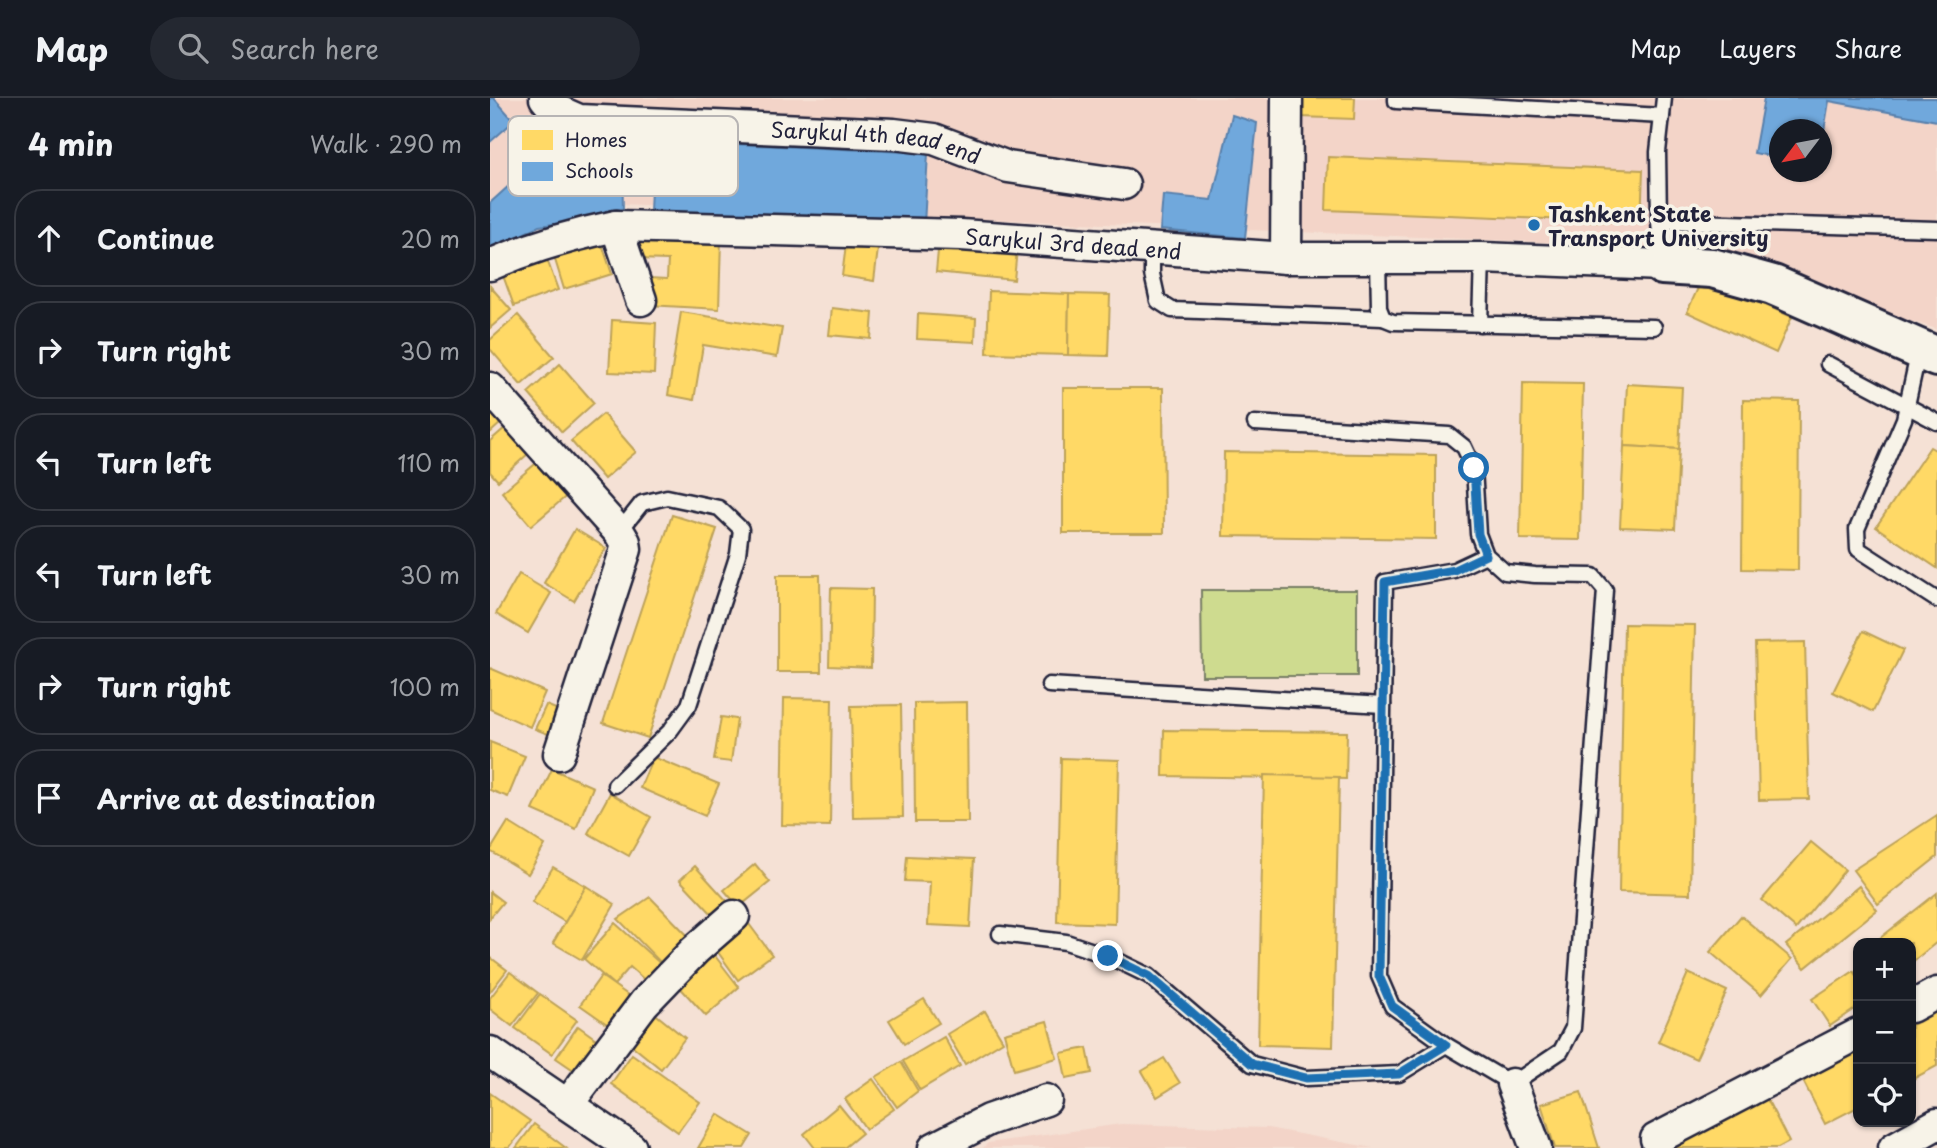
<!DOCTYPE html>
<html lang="en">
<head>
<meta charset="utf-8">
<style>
	body { margin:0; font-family:"Playpen Sans",sans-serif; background:#242831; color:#f1f3f6 }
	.controls { position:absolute; right:21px; bottom:21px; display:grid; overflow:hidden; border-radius:14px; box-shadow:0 2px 5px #0004 }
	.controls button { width:63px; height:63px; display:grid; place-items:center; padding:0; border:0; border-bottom:2px solid #363941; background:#171b24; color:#f1f3f6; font:35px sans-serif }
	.compass { position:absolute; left:1279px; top:21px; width:63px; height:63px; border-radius:50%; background:#171b24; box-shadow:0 2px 5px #0004; rotate:238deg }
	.stop { position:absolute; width:21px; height:21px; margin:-16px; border:5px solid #1f6fb2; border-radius:50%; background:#fff }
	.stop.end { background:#1f6fb2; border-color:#fff; box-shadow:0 2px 7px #0008 }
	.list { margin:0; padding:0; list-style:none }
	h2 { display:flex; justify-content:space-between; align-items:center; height:91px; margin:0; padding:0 28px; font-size:30px }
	h2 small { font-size:23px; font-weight:400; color:#9ea1a6 }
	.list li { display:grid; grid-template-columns:46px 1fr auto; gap:21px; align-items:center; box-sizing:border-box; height:98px; margin:0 14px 14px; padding:0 14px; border:2px solid #363941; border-radius:28px }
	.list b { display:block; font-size:26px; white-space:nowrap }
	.list em { font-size:23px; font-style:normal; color:#9ea1a6 }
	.icon { flex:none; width:38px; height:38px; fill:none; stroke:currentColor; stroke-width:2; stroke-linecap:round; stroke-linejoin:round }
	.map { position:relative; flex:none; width:1447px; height:1050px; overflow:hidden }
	header { display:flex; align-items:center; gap:42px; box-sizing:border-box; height:98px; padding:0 35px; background:#171b24; border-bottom:2px solid #363941 }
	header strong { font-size:33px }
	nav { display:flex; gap:38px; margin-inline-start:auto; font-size:24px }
	.search { width:490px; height:63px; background:#242831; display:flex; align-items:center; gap:18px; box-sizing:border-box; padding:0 24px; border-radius:38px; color:#9ea1a6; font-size:26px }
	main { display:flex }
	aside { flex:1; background:#171b24 }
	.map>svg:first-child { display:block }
</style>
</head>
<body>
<header>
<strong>Map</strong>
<div class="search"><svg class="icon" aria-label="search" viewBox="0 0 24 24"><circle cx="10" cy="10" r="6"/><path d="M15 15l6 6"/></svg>Search here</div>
<nav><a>Map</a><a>Layers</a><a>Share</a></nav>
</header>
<main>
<aside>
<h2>4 min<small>Walk · 290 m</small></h2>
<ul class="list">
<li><svg class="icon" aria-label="ahead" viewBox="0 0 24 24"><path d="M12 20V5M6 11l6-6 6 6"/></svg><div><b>Continue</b></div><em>20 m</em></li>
<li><svg class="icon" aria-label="right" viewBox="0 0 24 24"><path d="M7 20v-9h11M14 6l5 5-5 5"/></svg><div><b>Turn right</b></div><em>30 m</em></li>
<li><svg class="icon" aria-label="left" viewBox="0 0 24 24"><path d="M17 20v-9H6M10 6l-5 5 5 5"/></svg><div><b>Turn left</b></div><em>110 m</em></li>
<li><svg class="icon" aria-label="left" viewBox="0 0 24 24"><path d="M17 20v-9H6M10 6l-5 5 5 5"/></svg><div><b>Turn left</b></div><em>30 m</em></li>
<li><svg class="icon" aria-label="right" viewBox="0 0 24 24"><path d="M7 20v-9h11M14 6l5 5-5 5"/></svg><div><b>Turn right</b></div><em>100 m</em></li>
<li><svg class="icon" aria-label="arrive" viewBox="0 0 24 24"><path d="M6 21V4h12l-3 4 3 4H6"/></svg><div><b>Arrive at destination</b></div></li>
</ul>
</aside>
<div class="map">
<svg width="1447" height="1050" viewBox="0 0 1447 1050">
	<rect width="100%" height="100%" fill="#f5e1d5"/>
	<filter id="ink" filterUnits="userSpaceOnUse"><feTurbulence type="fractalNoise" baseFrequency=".0143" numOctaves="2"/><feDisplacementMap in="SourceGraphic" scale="14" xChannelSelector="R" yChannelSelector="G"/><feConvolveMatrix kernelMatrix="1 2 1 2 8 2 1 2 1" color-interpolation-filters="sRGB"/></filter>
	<g filter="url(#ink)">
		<g fill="#f3d4c8" fill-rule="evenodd">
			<path d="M0,0H1447V231L1173,149L130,106L0,148ZM1290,32H1332V74H1290Z"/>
			<polygon points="631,1026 778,1030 883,1050 493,1050 498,1045"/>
		</g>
		<polygon fill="#cedb8f" stroke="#787e65" stroke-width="2" points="711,492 867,492 867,578 712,578"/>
		<g fill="#ffd966" stroke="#bda259" stroke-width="2">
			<polygon points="812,0 865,0 864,21 811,19"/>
			<polygon points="838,59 1153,72 1151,125 836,112"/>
			<polygon points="109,137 122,176 74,191 62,152"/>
			<polygon points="148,137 231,141 229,211 158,207 159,180 177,181 178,162 147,161"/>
			<polygon points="357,139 389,143 384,183 352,178"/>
			<polygon points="449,142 527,151 524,182 446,174"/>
			<polygon points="54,153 68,192 24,208 10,169"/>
			<polygon points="1213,179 1302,219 1286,255 1197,214"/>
			<polygon points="0,188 21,212 0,230"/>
			<polygon points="499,193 579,196 578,257 497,255"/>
			<polygon points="579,196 620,197 618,258 578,257"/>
			<polygon points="342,210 383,215 381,241 339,237"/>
			<polygon points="191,214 292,230 287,259 213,247 204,302 178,297"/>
			<polygon points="428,216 486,220 485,244 427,241"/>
			<polygon points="28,217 64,259 31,287 0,251 0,242"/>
			<polygon points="122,222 166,225 164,276 119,274"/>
			<polygon points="70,266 104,305 72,334 38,295"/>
			<polygon points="1033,285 1093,286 1090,442 1030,441"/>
			<polygon points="1137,286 1192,289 1189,351 1134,348"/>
			<polygon points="573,290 673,290 674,435 573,435"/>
			<polygon points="1253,302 1309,303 1308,472 1252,471"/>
			<polygon points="0,313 11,325 0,335"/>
			<polygon points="113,316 146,354 114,381 81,343"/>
			<polygon points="16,329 39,355 8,383 0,374 0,343"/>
			<polygon points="1134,348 1189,351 1185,431 1130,429"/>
			<polygon points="1440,349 1447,353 1447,470 1386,429"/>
			<polygon points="734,354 946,357 946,441 733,438"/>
			<polygon points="50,362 79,396 41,428 12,394"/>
			<polygon points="182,417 227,431 158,640 113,625"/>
			<polygon points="85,431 116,450 84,503 54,485"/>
			<polygon points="29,476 61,495 38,535 6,516"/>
			<polygon points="287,477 330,477 331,574 287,574"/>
			<polygon points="341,490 382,491 381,570 339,568"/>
			<polygon points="1134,526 1205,527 1200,796 1129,794"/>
			<polygon points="1373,533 1413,552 1383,614 1343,594"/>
			<polygon points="1315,544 1319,701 1269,702 1265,545"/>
			<polygon points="0,570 55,594 40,629 0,611"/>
			<polygon points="294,600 342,601 340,728 292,727"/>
			<polygon points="477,604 478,724 425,724 424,605"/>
			<polygon points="56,607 78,616 68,640 45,631"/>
			<polygon points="411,607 413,719 363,720 361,608"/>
			<polygon points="231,619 247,621 241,664 224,662"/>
			<polygon points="674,632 857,634 856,681 673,678"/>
			<polygon points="0,644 35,658 18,699 0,692"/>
			<polygon points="163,659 229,686 215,718 150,690"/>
			<polygon points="571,660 629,662 625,826 567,824"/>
			<polygon points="62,671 103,689 86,731 43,712"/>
			<polygon points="774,677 849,679 843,949 768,947"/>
			<polygon points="120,695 161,719 139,758 98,735"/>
			<polygon points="1447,717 1447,759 1388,806 1363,772"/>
			<polygon points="18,724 55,747 38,776 0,753"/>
			<polygon points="1321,744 1355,772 1306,831 1272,802"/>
			<polygon points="417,758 484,761 480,829 438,827 440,784 415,783"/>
			<polygon points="265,766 280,784 249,809 234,792"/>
			<polygon points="205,768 237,803 223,817 190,782"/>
			<polygon points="63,769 96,788 75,824 42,804"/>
			<polygon points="96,788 125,806 92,862 63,845"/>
			<polygon points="1369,788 1387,812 1315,870 1296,847"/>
			<polygon points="0,794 13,804 0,820"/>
			<polygon points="1447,795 1447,844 1421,865 1421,845 1386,845 1385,844"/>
			<polygon points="160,799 204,844 173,867 128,821"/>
			<polygon points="1251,818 1302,861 1271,897 1220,854"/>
			<polygon points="125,825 173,868 158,885 140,869 124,887 94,861"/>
			<polygon points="259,826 282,857 248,882 225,850"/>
			<polygon points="222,854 249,889 216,918 186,885"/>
			<polygon points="0,859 17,872 0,894"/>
			<polygon points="1364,873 1368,879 1368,909 1340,928 1322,901"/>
			<polygon points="20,874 48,895 22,928 0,911 0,900"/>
			<polygon points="1198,875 1237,893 1206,961 1168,944"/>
			<polygon points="111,878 145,902 124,931 90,907"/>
			<polygon points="50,896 87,922 62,956 25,930"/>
			<polygon points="434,901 449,925 414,946 399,922"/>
			<polygon points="1447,911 1447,968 1421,982 1421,924"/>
			<polygon points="495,913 513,943 475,966 457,936"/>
			<polygon points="163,914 195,940 171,971 139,945"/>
			<polygon points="557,923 567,960 524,972 514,935"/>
			<polygon points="88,928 113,946 91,977 66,960"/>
			<polygon points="454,939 470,968 430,992 413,963"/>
			<polygon points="597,950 602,975 576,980 571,955"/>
			<polygon points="1368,951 1368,1009 1335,1026 1312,981"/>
			<polygon points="142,956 210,1004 188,1034 121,986"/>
			<polygon points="674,960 690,985 667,999 652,973"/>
			<polygon points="411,964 428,993 407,1009 386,979"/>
			<polygon points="383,981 404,1011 376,1031 355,1001"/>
			<polygon points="1091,994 1109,1050 1065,1050 1051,1006"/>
			<polygon points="0,995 40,1023 19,1050 0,1050"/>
			<polygon points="1277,1001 1299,1044 1288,1050 1180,1050"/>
			<polygon points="349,1007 372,1035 354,1050 325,1050 314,1036"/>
			<polygon points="228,1016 262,1037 254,1050 208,1050"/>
			<polygon points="44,1026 76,1050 26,1050"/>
		</g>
		<g fill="#6fa8dc" stroke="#5880ac" stroke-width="2">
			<polygon points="0,0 4,0 24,23 0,44"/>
			<polygon points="1274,0 1447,0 1447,23 1339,3 1332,45 1332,32 1290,32 1290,60 1264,55"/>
			<polygon points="742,17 767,25 755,140 670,132 673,97 722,102"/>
			<polygon points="65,34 132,44 133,117 49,128 0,152 0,105 43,66 37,51"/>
			<polygon points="163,42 438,55 434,127 160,114"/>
		</g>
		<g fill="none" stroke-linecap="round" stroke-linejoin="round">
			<defs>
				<g id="lane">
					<polyline points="906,0 906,3 1172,18"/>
					<polyline points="1169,123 1168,54 1174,0"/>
					<polyline points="662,150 662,176 668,203 682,212 893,220"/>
					<polyline points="888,160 889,210 893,220 903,224 1164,229"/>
					<polyline points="1172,165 1169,123 1447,131"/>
					<polyline points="990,226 992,160"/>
					<polyline points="1429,252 1414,321 1367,431 1368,451 1447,502"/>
					<polyline points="1338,266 1447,324"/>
					<polyline points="765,325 959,337 974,349 984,370 988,436 996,457 1015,474 1045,477 1103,478 1115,492 1083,930 1071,953 1022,986 956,947 902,908 889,878 895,484 964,472 996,457"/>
					<polyline points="559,587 893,607"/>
					<polyline points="125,687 180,633 199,607 248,456 251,431 229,410 177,399 152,405 129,434"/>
					<polyline points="510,836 576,844 618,858 659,878 762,966 816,980 909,976 956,947"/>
				</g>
				<g id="street">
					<path id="s1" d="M55,0L64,11L89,22L404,36L444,41L518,69L634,86"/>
					<polyline points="126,128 151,202"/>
					<polyline points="796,160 797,0"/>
					<path id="s2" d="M0,167C41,149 82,137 126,128L471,137L796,160H992L1172,167"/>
					<polyline points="0,290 129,434 135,444 136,451 69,656"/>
					<polyline points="1421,909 1447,895"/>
					<polyline points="0,954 141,1050"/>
					<polyline points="1022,986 1046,1050"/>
					<polyline points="78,1006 154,905 205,852 244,818"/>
					<polyline points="1166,1041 1368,936"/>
					<polyline points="444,1050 498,1022 556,1002"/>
					<polyline points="1404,1050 1447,1026"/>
				</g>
				<polyline id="secondary" points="1172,167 1222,170 1283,187 1447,259"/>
			</defs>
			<use href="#lane" stroke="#22223b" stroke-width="19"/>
			<use href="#street" stroke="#22223b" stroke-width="35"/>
			<use href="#secondary" stroke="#22223b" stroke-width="44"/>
			<use href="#lane" stroke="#f7f3e8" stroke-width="14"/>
			<use href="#street" stroke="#f7f3e8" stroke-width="30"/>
			<use href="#secondary" stroke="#f7f3e8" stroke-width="38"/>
		</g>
	</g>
	<g fill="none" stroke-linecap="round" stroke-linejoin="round" filter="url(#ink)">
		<polyline stroke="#1f6fb2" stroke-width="9" points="618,858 659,878 762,966 816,980 909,976 956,947 902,908 889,878 895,484 964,472 996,457 988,436 984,370"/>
	</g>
	<circle fill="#1f6fb2" stroke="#f7f3e8" stroke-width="2.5" cx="1044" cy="127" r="7"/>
	<g text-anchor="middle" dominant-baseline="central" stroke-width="7" stroke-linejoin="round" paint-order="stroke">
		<g font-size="21" fill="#22223b" stroke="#f7f3e8">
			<text stroke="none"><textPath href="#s1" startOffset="340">Sarykul 4th dead end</textPath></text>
			<text stroke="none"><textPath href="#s2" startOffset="590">Sarykul 3rd dead end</textPath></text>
		</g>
		<g font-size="21" font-weight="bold" fill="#22223b" stroke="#f7f3e8" text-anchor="start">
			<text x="1058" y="115">Tashkent State<tspan x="1058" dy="24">Transport University</tspan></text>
		</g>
	</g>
	<rect x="18" y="18" width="230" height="80" rx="10" fill="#f7f3e8" stroke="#b7b4b4" stroke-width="2"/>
	<rect x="32" y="32" width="31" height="20" fill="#ffd966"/>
	<rect x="32" y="64" width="31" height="19" fill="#6fa8dc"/>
	<g font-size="19" fill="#22223b">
		<text x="75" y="49">Homes</text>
		<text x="75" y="80">Schools</text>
	</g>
</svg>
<div class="controls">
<button>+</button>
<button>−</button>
<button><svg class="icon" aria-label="locate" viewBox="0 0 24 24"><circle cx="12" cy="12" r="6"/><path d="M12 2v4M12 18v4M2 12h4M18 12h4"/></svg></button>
</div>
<svg class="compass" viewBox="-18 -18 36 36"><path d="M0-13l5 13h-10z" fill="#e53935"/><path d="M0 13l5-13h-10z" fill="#9ea1a6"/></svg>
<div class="stop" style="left:984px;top:370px"></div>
<div class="stop end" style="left:618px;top:858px"></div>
</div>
</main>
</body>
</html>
